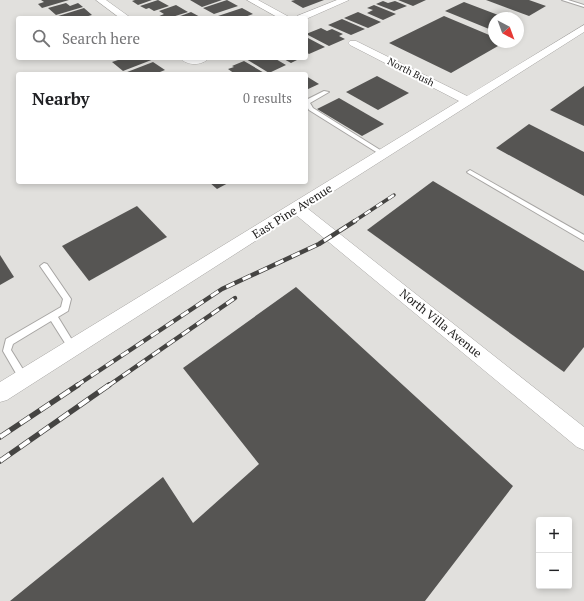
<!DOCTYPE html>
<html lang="en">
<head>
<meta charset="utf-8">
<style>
	body { margin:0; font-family:"PT Serif",serif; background:#f2f2f2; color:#202124 }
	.controls { position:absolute; right:12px; bottom:12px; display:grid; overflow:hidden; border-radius:4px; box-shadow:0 2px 6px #0003 }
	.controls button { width:36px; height:36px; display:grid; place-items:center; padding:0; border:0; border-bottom:1px solid #e0e0e0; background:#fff; color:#202124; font:20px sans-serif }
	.compass { position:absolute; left:488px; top:12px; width:36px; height:36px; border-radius:50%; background:#fff; box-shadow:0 2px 6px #0003; rotate:139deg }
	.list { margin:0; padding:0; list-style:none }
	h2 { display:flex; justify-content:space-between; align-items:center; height:52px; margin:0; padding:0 16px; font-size:17px }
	h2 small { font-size:13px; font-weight:400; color:#757577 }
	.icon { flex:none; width:22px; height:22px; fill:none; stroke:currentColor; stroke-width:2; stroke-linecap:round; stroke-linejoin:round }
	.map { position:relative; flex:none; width:584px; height:601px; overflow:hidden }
	.search { position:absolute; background:#fff; box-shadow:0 2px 6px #0003; left:16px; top:16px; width:292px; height:44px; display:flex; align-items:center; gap:10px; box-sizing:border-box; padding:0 14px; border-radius:4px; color:#757577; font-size:15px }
	.panel { position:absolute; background:#fff; box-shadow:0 2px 6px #0003; left:16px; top:72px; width:292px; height:112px; border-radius:4px }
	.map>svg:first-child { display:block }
</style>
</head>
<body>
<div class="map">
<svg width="584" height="601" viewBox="0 0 584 601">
	<rect width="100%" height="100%" fill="#e1e0dd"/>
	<g fill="#565553">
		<polygon points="41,0 69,0 42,8 38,4 44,2"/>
		<polygon points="135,0 152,0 138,5 132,1"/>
		<polygon points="158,0 169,6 154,11 149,8 146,9 140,6"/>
		<polygon points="190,0 222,0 202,7"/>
		<polygon points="227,0 238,6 214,14 203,8"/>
		<polygon points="295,0 324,0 303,8 291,1"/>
		<polygon points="398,0 426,0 413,6"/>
		<polygon points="486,0 529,0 546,6 529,16"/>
		<polygon points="383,1 388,3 395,1 407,6 394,11 376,4"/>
		<polygon points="464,2 506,18 494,18 494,31 445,11"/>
		<polygon points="66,3 70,6 78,3 83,7 56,15 48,8"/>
		<polygon points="176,5 188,12 169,18 157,17 164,14 159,11"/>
		<polygon points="374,5 396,14 383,20 367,13 373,10 367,8"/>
		<polygon points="84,8 92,15 81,18 56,18 55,17"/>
		<polygon points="242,8 253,14 242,18 221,18 218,16"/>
		<polygon points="191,12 202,18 175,18"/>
		<polygon points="358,12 381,22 368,28 344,18"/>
		<polygon points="444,16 494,37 494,42 505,42 451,73 389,43"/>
		<polygon points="342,19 365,29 351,35 328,25"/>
		<polygon points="321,28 327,31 332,29 343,34 339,36 345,39 329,46 306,34"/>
		<polygon points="308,38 325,47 309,54 306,52 306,39"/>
		<polygon points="124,58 152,58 154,59 123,71 112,62"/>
		<polygon points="248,58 274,58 286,65 269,73 246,59"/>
		<polygon points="282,58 301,58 291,63"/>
		<polygon points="244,61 266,74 235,74 228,69 234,67 232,66"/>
		<polygon points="153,62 165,70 155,74 122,74"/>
		<polygon points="306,76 319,84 306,90"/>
		<polygon points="377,76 409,93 378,110 346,92"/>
		<polygon points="584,86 584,126 550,110"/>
		<polygon points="339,98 384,124 362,136 317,109"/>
		<polygon points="529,124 584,152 584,196 496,148"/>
		<polygon points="433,181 584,271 584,347 564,372 367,230"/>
		<polygon points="209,182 230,182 217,189"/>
		<polygon points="137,206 167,237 89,281 62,246"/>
		<polygon points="0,255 14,277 0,285"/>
		<polygon points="296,287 513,486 425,601 10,601 163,477 193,523 259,464 183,368"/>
	</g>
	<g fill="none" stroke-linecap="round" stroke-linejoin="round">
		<defs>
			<g id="service">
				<polygon points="562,0 568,0 584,5 584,7"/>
				<polygon points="324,91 329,92 310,103 313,108 385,153 385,155 381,155 309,110 306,105 306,100"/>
				<polygon points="470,170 584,235 584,241 468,173 467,172"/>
				<polygon points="44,263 47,264 71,299 68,311 58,317 77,348 76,351 73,352 70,351 51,321 13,344 11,350 29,379 27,382 24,383 21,382 3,351 6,339 61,307 63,299 40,266"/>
			</g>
			<g id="minor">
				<polygon points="96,0 106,0 131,18 120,18"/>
				<polygon points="247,0 258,0 291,18 279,18"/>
				<polygon points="337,0 349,0 306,19 295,18 297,16"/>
				<polygon points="584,25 584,32 307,208 584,427 584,450 577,447 296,215 7,400 0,402 0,382 459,101 350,45 348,43 350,41 356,41 467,96"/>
				<path d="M180,58H209C202,66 187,66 180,58Z"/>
			</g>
		</defs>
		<use href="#service" stroke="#a7a5a3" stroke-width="2"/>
		<use href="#minor" stroke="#a7a5a3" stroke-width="1"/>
		<use href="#service" fill="#fff" fill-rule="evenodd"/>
		<use href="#minor" fill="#fff" fill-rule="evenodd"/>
		<defs>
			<polyline id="rail-far2" points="353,222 394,195"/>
			<g id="rail-far1">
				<polyline points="76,386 222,289 319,244 355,221"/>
				<polyline points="108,386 235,298"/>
			</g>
			<g id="rail">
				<polyline points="0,437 78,385"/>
				<polyline points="0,461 109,385"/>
			</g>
		</defs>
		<use href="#rail-far2" stroke="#454442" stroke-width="3.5"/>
		<use href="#rail-far1" stroke="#454442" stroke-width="4.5"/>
		<use href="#rail" stroke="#454442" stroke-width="5.5"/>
		<use href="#rail-far2" stroke="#fff" stroke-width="2.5" stroke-dasharray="7" stroke-linecap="butt"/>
		<use href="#rail-far1" stroke="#fff" stroke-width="3" stroke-dasharray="9" stroke-linecap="butt"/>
		<use href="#rail" stroke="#fff" stroke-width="4" stroke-dasharray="12" stroke-linecap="butt"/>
	</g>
	<g text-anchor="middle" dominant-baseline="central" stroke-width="4" stroke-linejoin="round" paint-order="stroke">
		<g font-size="10" fill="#1c1b1a" stroke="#fff">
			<text transform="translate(411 72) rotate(27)">North Bush</text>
		</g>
		<g font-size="12" fill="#1c1b1a" stroke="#fff">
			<text transform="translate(292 211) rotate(-32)">East Pine Avenue</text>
			<text transform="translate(441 323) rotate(39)">North Villa Avenue</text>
		</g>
	</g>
</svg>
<div class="controls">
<button>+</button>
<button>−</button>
</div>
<svg class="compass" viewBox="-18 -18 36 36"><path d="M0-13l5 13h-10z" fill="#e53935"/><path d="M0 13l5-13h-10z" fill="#757577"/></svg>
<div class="search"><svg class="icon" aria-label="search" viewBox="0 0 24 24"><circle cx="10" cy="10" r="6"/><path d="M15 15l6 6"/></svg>Search here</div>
<section class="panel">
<h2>Nearby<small>0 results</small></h2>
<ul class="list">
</ul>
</section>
</div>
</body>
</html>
